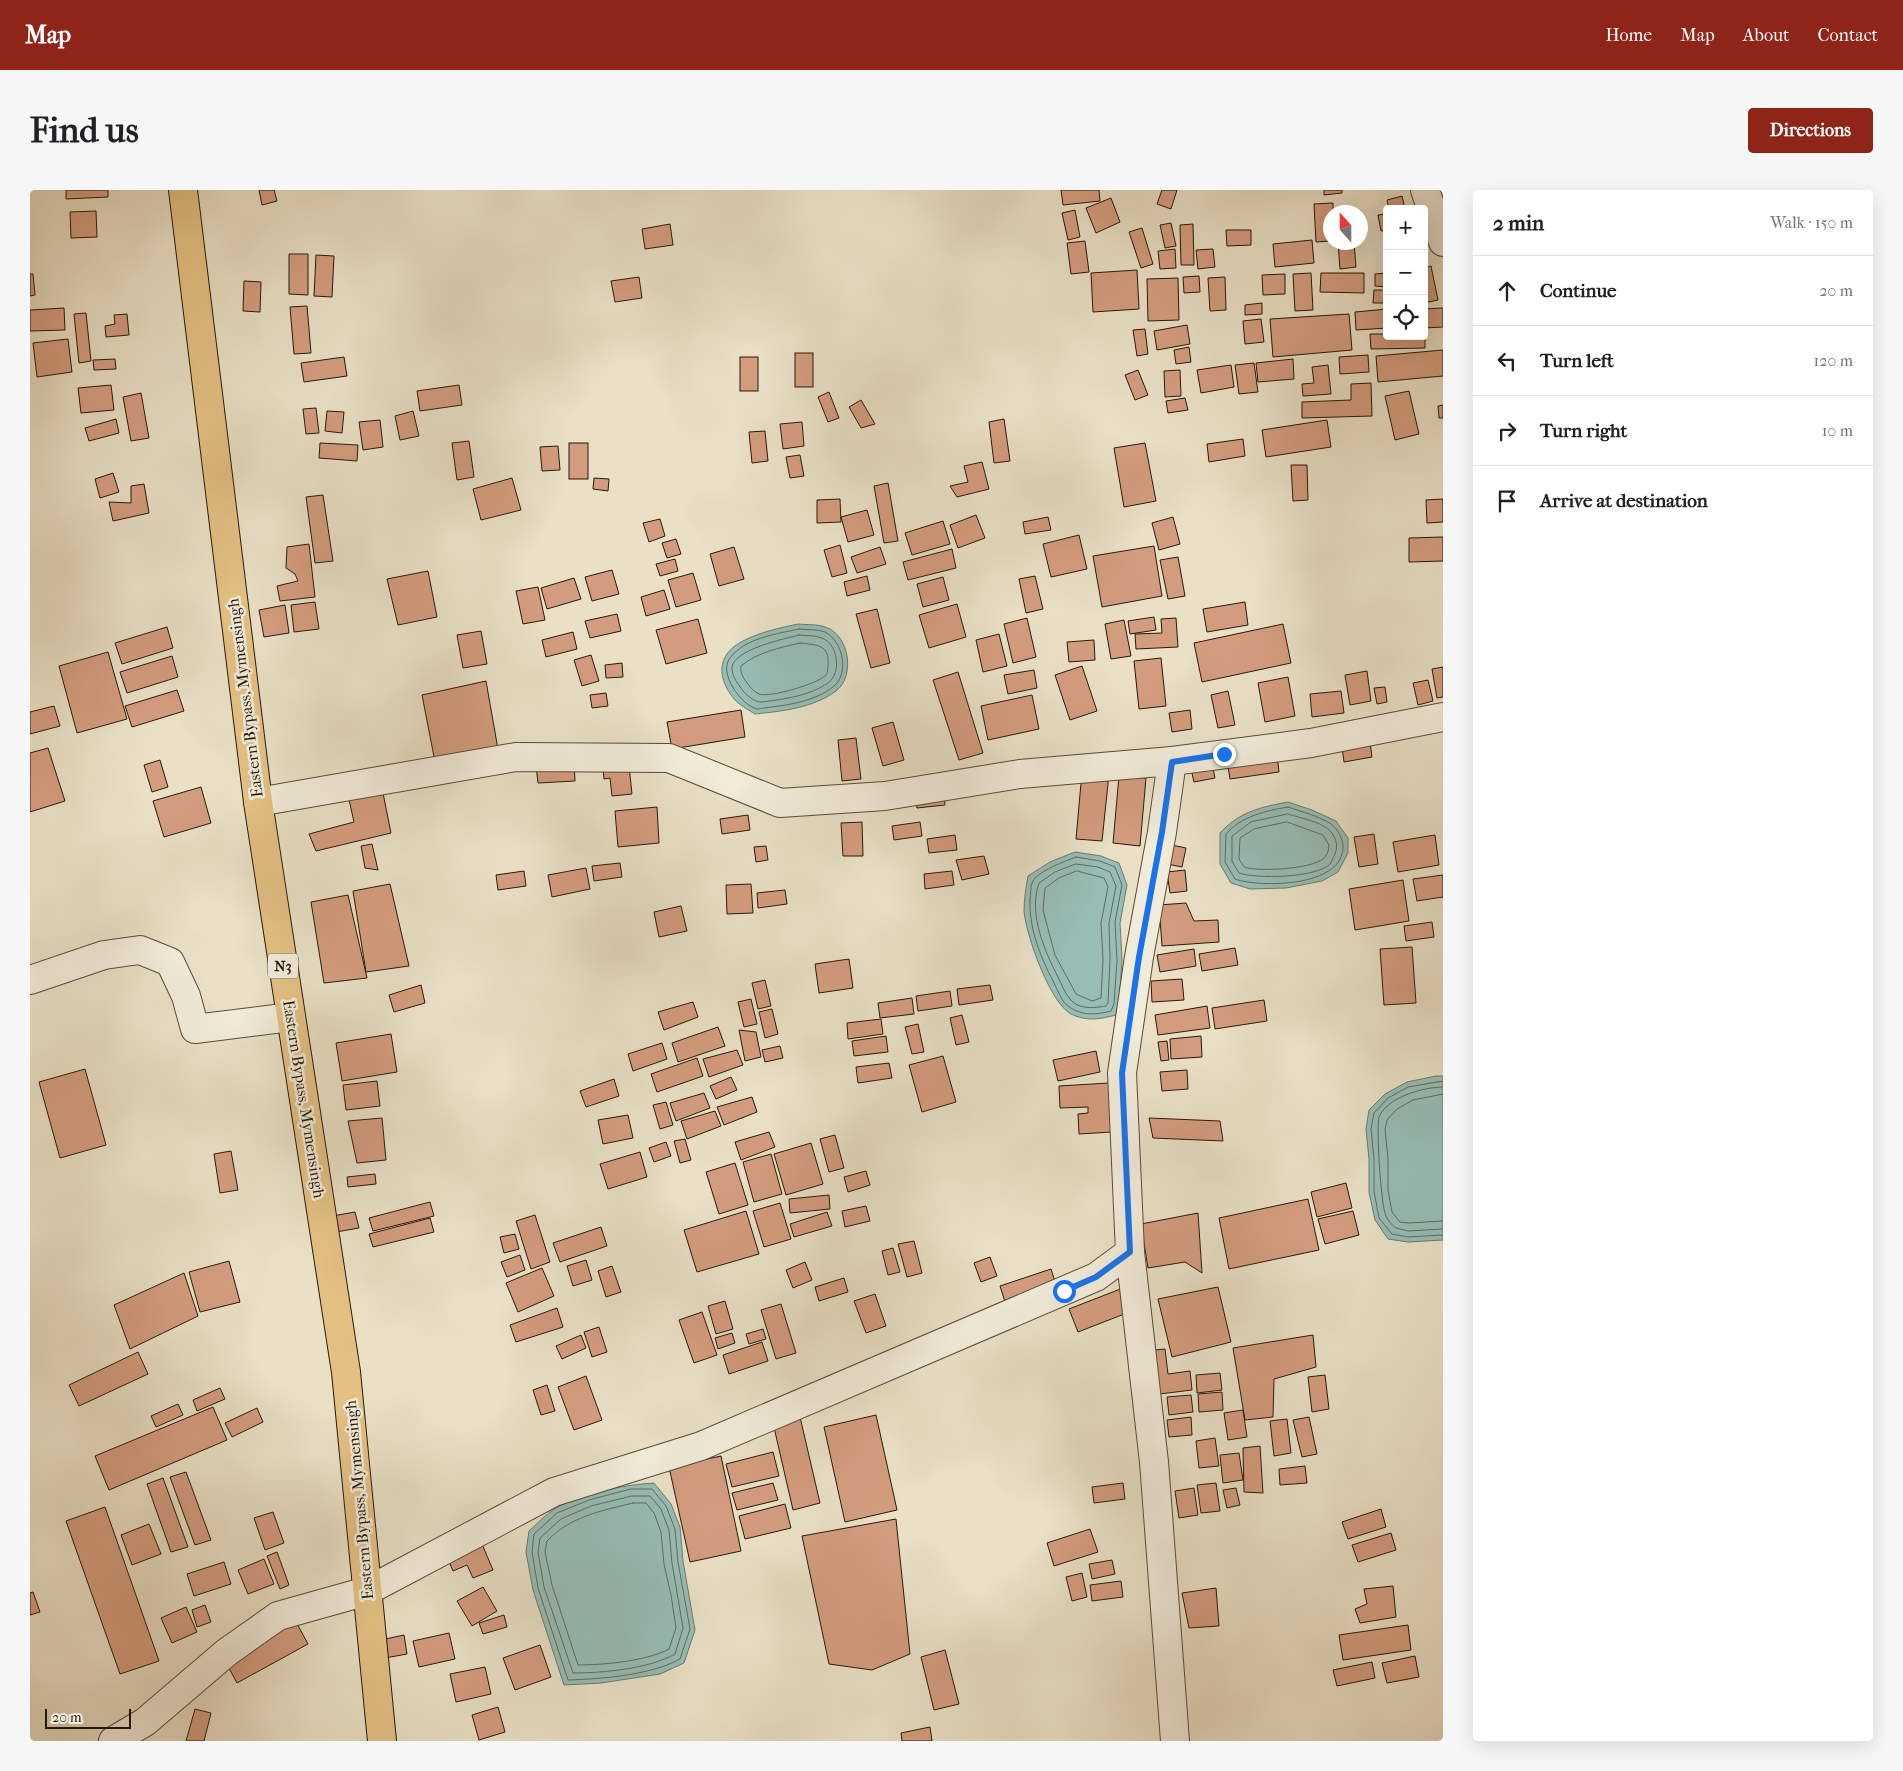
<!DOCTYPE html>
<html lang="en">
<head>
<meta charset="utf-8">
<style>
	body { margin:0; font-family:"IM FELL French Canon",serif; background:#f6f6f6; color:#202124 }
	.controls { position:absolute; right:15px; top:15px; display:grid; overflow:hidden; border-radius:5px; box-shadow:0 5px 20px #0002 }
	.controls button { width:45px; height:45px; display:grid; place-items:center; padding:0; border:0; border-bottom:1px solid #e0e0e0; background:#fff; color:#202124; font:25px sans-serif }
	.compass { position:absolute; left:1293px; top:15px; width:45px; height:45px; border-radius:50%; background:#fff; box-shadow:0 5px 20px #0002; rotate:339deg }
	.scale { position:absolute; left:15px; bottom:12px; width:86px; box-sizing:border-box; padding-left:5px; border:2px solid #271909; border-top:0; font-size:14px; line-height:18px; white-space:nowrap; color:#271909; -webkit-text-stroke:4px #f1ebda; paint-order:stroke }
	.stop { position:absolute; width:15px; height:15px; margin:-11px; border:4px solid #1a73e8; border-radius:50%; background:#fff }
	.stop.end { background:#1a73e8; border-color:#fff; box-shadow:0 1px 5px #0008 }
	.list { margin:0; padding:0; list-style:none }
	h2 { display:flex; justify-content:space-between; align-items:center; height:65px; margin:0; padding:0 20px; font-size:21px }
	h2 small { font-size:16px; font-weight:400; color:#757577 }
	.list li { display:grid; grid-template-columns:32px 1fr auto; gap:15px; align-items:center; box-sizing:border-box; height:70px; padding:0 20px; border-top:1px solid #e0e0e0 }
	.list b { display:block; font-size:19px; white-space:nowrap }
	.list em { font-size:16px; font-style:normal; color:#757577 }
	.icon { flex:none; width:28px; height:28px; fill:none; stroke:currentColor; stroke-width:2; stroke-linecap:round; stroke-linejoin:round }
	.map { position:relative; flex:none; width:1413px; height:1551px; overflow:hidden; border-radius:5px }
	header { display:flex; align-items:center; gap:30px; box-sizing:border-box; height:70px; padding:0 25px; background:#8f2418; color:#fff }
	header strong { font-size:24px }
	nav { display:flex; gap:28px; margin-inline-start:auto; font-size:18px }
	.intro { display:flex; align-items:center; justify-content:space-between; box-sizing:border-box; height:120px; padding:0 30px }
	h1 { margin:0; font-size:35px }
	.button { padding:12px 22px; border-radius:5px; background:#8f2418; color:#fff; font-size:18px; font-weight:700 }
	main { display:flex; gap:30px; padding:0 30px }
	aside { flex:1; background:#fff; border-radius:5px; box-shadow:0 5px 20px #0002 }
	.map>svg:first-child { display:block }
</style>
</head>
<body>
<header>
<strong>Map</strong>
<nav><a>Home</a><a>Map</a><a>About</a><a>Contact</a></nav>
</header>
<div class="intro"><h1>Find us</h1><a class="button">Directions</a></div>
<main>
<div class="map">
<svg width="1413" height="1551" viewBox="0 0 1413 1551">
	<rect width="100%" height="100%" fill="#e9e0c6"/>
	<filter id="stains"><feTurbulence type="fractalNoise" baseFrequency=".004" numOctaves="4"/><feColorMatrix values="0 0 0 0 .2 0 0 0 0 .09 0 0 0 0 .02 0 0 0 .5 -.17"/></filter>
	<radialGradient id="worn" r=".72"><stop offset=".6" stop-color="#630" stop-opacity="0"/><stop offset="1" stop-color="#630" stop-opacity=".3"/></radialGradient>
	<g fill="#97bdb5" stroke="#6a7b70">
		<path d="M768,434C777,435 787,434 795,437C819,444 826,486 806,501C783,518 753,521 725,524C719,520 711,516 706,511C687,490 685,465 713,451C730,442 750,438 768,434Z"/>
		<path d="M1258,612L1282,620L1306,631L1318,648V663L1308,682L1292,691L1256,698L1220,699L1201,693L1190,674V643C1209,622 1231,617 1258,612Z"/>
		<path d="M1045,662L1071,666L1089,673L1097,695L1090,733L1092,770L1089,815L1086,825C1070,829 1057,832 1041,824C1020,813 996,745 994,721C994,710 996,697 998,686L1020,672Z"/>
		<polygon points="1406,886 1413,886 1413,1050 1378,1052 1358,1049 1345,1030 1339,1002 1339,969 1336,939 1339,920 1355,904 1377,892"/>
		<path d="M624,1293L641,1314L650,1337L653,1371L665,1440L654,1473L630,1484L571,1493L534,1495L503,1400L496,1362L499,1341C507,1334 516,1324 526,1318C555,1303 591,1295 624,1293Z"/>
	</g>
	<g fill="none" stroke-linecap="round" stroke-linejoin="round">
		<g stroke="#5f6b5f" stroke-width="1">
			<path d="M769,439C777,440 788,439 795,442C813,451 820,484 803,497C783,512 758,515 734,518C734,518 727,519 727,519C711,515 688,483 700,468C715,448 746,444 769,439Z"/>
			<path d="M769,445C776,446 785,445 792,448C808,454 812,483 798,493C779,506 755,509 732,512C726,513 717,506 713,501C709,495 701,486 702,477C705,459 754,449 769,445Z"/>
			<path d="M770,453C786,455 800,454 798,475C798,479 798,483 795,486C786,494 740,508 729,504C724,502 720,497 717,493C713,487 710,483 711,476C728,462 749,458 770,453Z"/>
			<path d="M1258,617C1272,622 1289,626 1301,634C1308,639 1313,649 1313,657C1313,697 1231,698 1205,689L1195,672L1196,644C1212,626 1235,621 1258,617Z"/>
			<path d="M1258,624C1270,628 1288,631 1298,639C1305,645 1309,655 1305,664C1303,667 1302,672 1300,674C1286,688 1226,689 1209,683L1202,671V646L1221,632Z"/>
			<path d="M1257,632L1293,645L1299,655C1299,660 1297,666 1293,669C1281,679 1228,682 1214,677L1209,669L1210,648L1224,639Z"/>
			<path d="M1046,667L1070,671L1085,677L1092,695L1085,732L1087,770L1084,814L1081,821C1065,825 1052,826 1038,816C1032,812 1029,803 1026,797C1012,770 999,741 1000,710C1001,704 1000,696 1003,691C1008,681 1036,671 1046,667Z"/>
			<path d="M1046,674L1068,677L1080,682L1086,696L1079,733L1080,769L1078,813L1076,816C1064,818 1049,820 1040,809C1035,804 1032,795 1029,789C1015,762 998,724 1009,693L1025,682Z"/>
			<polygon points="1047,681 1074,688 1078,697 1071,733 1073,769 1071,808 1062,811 1046,804 1025,765 1013,720 1015,698 1029,688"/>
			<polyline points="1413,891 1378,897 1358,908 1344,923 1341,939 1344,969 1344,1001 1349,1028 1362,1044 1378,1047 1413,1045"/>
			<path d="M1413,897C1394,897 1357,907 1349,927C1346,937 1351,1017 1356,1026C1358,1031 1362,1035 1366,1038L1378,1041L1413,1039"/>
			<polyline points="1413,904 1383,910 1367,919 1357,930 1355,940 1358,968 1358,1000 1362,1022 1370,1032 1379,1033 1413,1031"/>
			<path d="M601,1299H622L636,1316L645,1339L648,1372L660,1439L650,1469C621,1485 572,1489 538,1490L508,1398L502,1362L504,1344L527,1323L559,1310Z"/>
			<path d="M602,1306H620L631,1319L639,1340L642,1373L653,1438L645,1464C619,1479 572,1483 543,1483L514,1397L508,1362L510,1348L531,1329L561,1316Z"/>
			<path d="M603,1313H616L624,1323L631,1342L634,1374L641,1405L646,1438L639,1459C617,1471 573,1475 548,1475L522,1395L515,1362L517,1351C541,1326 571,1321 603,1313Z"/>
		</g>
	</g>
	<g fill="#d49c7e" stroke="#271909">
		<polygon points="36,0 78,0 78,7 36,9"/>
		<polygon points="229,0 244,0 247,11 232,15"/>
		<polygon points="1031,0 1069,0 1070,11 1033,15"/>
		<polygon points="1132,0 1147,0 1141,19 1127,14"/>
		<polygon points="1294,0 1312,0 1312,3 1294,5"/>
		<polygon points="1372,6 1375,19 1359,19 1357,10"/>
		<polygon points="1081,8 1090,32 1066,43 1056,18"/>
		<polygon points="1303,13 1303,22 1300,22 1300,51 1286,52 1284,14"/>
		<polygon points="1045,20 1050,47 1038,50 1032,23"/>
		<polygon points="66,21 67,47 41,48 40,22"/>
		<polygon points="1357,24 1357,40 1351,41 1348,25"/>
		<polygon points="1141,33 1146,56 1135,58 1130,35"/>
		<polygon points="640,34 643,55 615,59 612,39"/>
		<polygon points="1163,34 1164,75 1151,75 1150,35"/>
		<polygon points="1112,38 1123,74 1111,78 1099,42"/>
		<polygon points="1196,40 1221,40 1221,55 1197,56"/>
		<polygon points="1282,50 1284,73 1245,77 1243,54"/>
		<polygon points="1055,51 1059,82 1041,84 1037,53"/>
		<polygon points="1308,52 1324,52 1326,77 1310,79"/>
		<polygon points="1145,59 1146,78 1130,79 1128,61"/>
		<polygon points="1183,59 1185,77 1168,79 1166,60"/>
		<polygon points="259,64 278,64 278,105 259,104"/>
		<polygon points="286,65 304,66 302,107 284,106"/>
		<polygon points="1401,76 1408,110 1394,113 1394,78"/>
		<polygon points="1107,80 1109,119 1063,122 1061,83"/>
		<polygon points="1281,83 1283,120 1265,121 1263,84"/>
		<polygon points="1291,83 1334,83 1334,103 1290,102"/>
		<polygon points="1357,83 1357,97 1345,96 1345,84"/>
		<polygon points="0,84 3,84 5,105 0,106"/>
		<polygon points="1255,84 1255,104 1233,105 1232,85"/>
		<polygon points="1169,86 1170,102 1154,103 1153,87"/>
		<polygon points="609,87 612,108 585,112 581,91"/>
		<polygon points="1195,87 1196,120 1180,121 1178,88"/>
		<polygon points="1148,88 1149,130 1118,131 1117,89"/>
		<polygon points="214,91 231,92 230,122 213,121"/>
		<polygon points="1344,100 1357,100 1357,113 1343,113"/>
		<polygon points="1232,113 1232,124 1215,125 1215,115"/>
		<polygon points="277,116 281,163 264,164 260,117"/>
		<polygon points="34,118 35,140 0,141 0,120"/>
		<polygon points="1413,118 1413,137 1394,138 1394,119"/>
		<polygon points="1357,119 1357,138 1326,140 1325,122"/>
		<polygon points="56,123 61,171 49,173 44,124"/>
		<polygon points="97,124 99,145 76,147 75,136 85,134 84,125"/>
		<polygon points="1319,124 1322,160 1243,167 1240,129"/>
		<polygon points="1231,129 1234,152 1215,154 1213,131"/>
		<polygon points="1157,135 1160,154 1127,160 1124,141"/>
		<polygon points="1115,139 1118,164 1107,166 1103,140"/>
		<polygon points="1395,142 1395,158 1341,159 1340,144 1357,144 1357,146 1394,146"/>
		<polygon points="38,149 42,182 7,187 3,153"/>
		<polygon points="1159,157 1161,172 1146,174 1144,160"/>
		<polygon points="1413,160 1413,186 1348,192 1346,166"/>
		<rect x="765" y="163" width="18" height="34"/>
		<polygon points="1338,165 1339,182 1310,184 1309,167"/>
		<polygon points="314,167 317,186 274,192 271,173"/>
		<rect x="710" y="167" width="18" height="34"/>
		<polygon points="85,169 86,179 64,180 63,170"/>
		<polygon points="1263,169 1264,189 1228,192 1226,173"/>
		<polygon points="1224,173 1228,202 1209,204 1205,175"/>
		<polygon points="1201,175 1204,197 1171,203 1167,180"/>
		<polygon points="1298,175 1301,204 1273,206 1272,194 1284,193 1282,177"/>
		<polygon points="1108,180 1118,205 1105,210 1095,185"/>
		<polygon points="1150,180 1151,206 1135,207 1134,181"/>
		<polygon points="1341,193 1342,226 1272,228 1272,212 1321,210 1321,194"/>
		<polygon points="81,195 84,220 51,223 48,198"/>
		<polygon points="429,195 432,215 390,221 387,201"/>
		<polygon points="1379,201 1389,244 1365,250 1355,206"/>
		<polygon points="799,202 809,228 798,232 788,207"/>
		<polygon points="111,203 119,248 101,251 93,207"/>
		<polygon points="1155,208 1158,220 1138,223 1136,211"/>
		<polygon points="831,210 845,234 831,238 819,217"/>
		<polygon points="1413,215 1413,228 1409,228 1408,216"/>
		<polygon points="286,218 289,243 276,244 273,219"/>
		<polygon points="297,221 314,222 312,243 295,241"/>
		<polygon points="383,221 389,246 370,250 365,226"/>
		<polygon points="86,229 89,243 59,251 55,238"/>
		<polygon points="974,229 980,271 964,273 959,232"/>
		<polygon points="350,230 353,257 333,260 329,232"/>
		<polygon points="1297,230 1301,257 1236,267 1232,240"/>
		<polygon points="772,232 774,256 753,259 750,234"/>
		<polygon points="735,241 738,271 722,273 719,242"/>
		<polygon points="1213,249 1215,266 1179,272 1177,254"/>
		<polygon points="439,251 444,287 427,290 422,253"/>
		<polygon points="290,253 328,255 327,271 289,268"/>
		<rect x="539" y="253" width="19" height="36"/>
		<polygon points="1115,253 1126,311 1094,317 1084,258"/>
		<polygon points="528,256 530,280 512,281 510,257"/>
		<polygon points="770,265 774,286 760,288 756,267"/>
		<polygon points="952,272 959,299 927,307 920,296 938,292 934,276"/>
		<polygon points="1261,275 1277,275 1278,310 1263,311"/>
		<polygon points="83,283 89,302 70,308 65,289"/>
		<polygon points="482,288 491,320 451,330 443,299"/>
		<polygon points="564,288 579,289 578,301 563,299"/>
		<polygon points="858,293 868,351 854,353 844,296"/>
		<polygon points="114,294 119,323 83,331 79,312 101,313 101,296"/>
		<polygon points="293,305 303,371 285,373 276,307"/>
		<polygon points="810,309 811,332 787,333 787,310"/>
		<polygon points="1413,309 1413,332 1397,333 1396,310"/>
		<polygon points="837,320 844,345 818,352 811,327"/>
		<polygon points="946,325 955,348 928,358 920,335"/>
		<polygon points="1018,327 1021,340 995,344 993,332"/>
		<polygon points="1143,327 1150,354 1129,360 1122,333"/>
		<polygon points="630,329 635,346 619,352 613,333"/>
		<polygon points="913,331 920,354 882,365 875,343"/>
		<polygon points="1049,345 1057,379 1021,387 1013,354"/>
		<polygon points="1413,347 1413,371 1379,372 1379,348"/>
		<polygon points="646,349 651,364 637,368 632,353"/>
		<polygon points="279,354 285,407 250,411 247,396 268,391 265,384 256,378 257,357"/>
		<polygon points="810,355 817,383 802,387 794,360"/>
		<polygon points="1124,356 1132,406 1072,417 1063,366"/>
		<polygon points="704,357 714,389 689,396 680,364"/>
		<polygon points="850,357 856,374 827,383 821,367"/>
		<polygon points="922,359 926,378 878,390 873,372"/>
		<polygon points="1148,367 1155,406 1138,409 1130,370"/>
		<polygon points="645,369 648,381 630,386 626,374"/>
		<polygon points="582,380 589,404 562,411 555,387"/>
		<polygon points="398,381 407,427 368,435 357,389"/>
		<polygon points="663,383 671,410 646,417 638,390"/>
		<polygon points="837,386 840,400 817,406 814,392"/>
		<polygon points="1005,386 1013,419 996,423 989,389"/>
		<polygon points="913,387 919,410 893,417 887,394"/>
		<polygon points="544,388 551,409 517,419 511,398"/>
		<polygon points="508,397 515,430 493,434 486,401"/>
		<polygon points="634,400 640,419 616,426 611,407"/>
		<polygon points="285,412 289,439 264,442 261,415"/>
		<polygon points="1215,412 1218,435 1177,442 1173,419"/>
		<polygon points="927,414 936,447 899,458 889,425"/>
		<polygon points="255,415 259,443 234,447 229,420"/>
		<polygon points="847,419 860,473 841,478 826,424"/>
		<polygon points="587,424 591,441 560,448 555,431"/>
		<polygon points="1124,427 1126,440 1100,444 1098,431"/>
		<polygon points="997,428 1006,467 983,473 974,434"/>
		<polygon points="1146,428 1148,457 1106,459 1105,444 1132,443 1131,429"/>
		<polygon points="668,429 677,463 636,474 626,440"/>
		<polygon points="1094,430 1101,466 1081,469 1075,434"/>
		<polygon points="1253,434 1261,473 1172,492 1164,453"/>
		<polygon points="137,437 143,458 92,474 85,453"/>
		<polygon points="451,441 457,474 433,478 427,445"/>
		<polygon points="543,442 547,459 516,467 512,450"/>
		<polygon points="969,444 977,476 953,482 946,450"/>
		<polygon points="1064,450 1065,470 1039,472 1037,452"/>
		<polygon points="78,462 97,529 47,543 29,476"/>
		<polygon points="561,465 569,491 552,496 544,470"/>
		<polygon points="142,466 148,487 97,503 90,482"/>
		<polygon points="1131,468 1136,516 1109,519 1104,471"/>
		<polygon points="592,473 593,487 576,488 575,475"/>
		<polygon points="1052,476 1067,521 1040,530 1025,485"/>
		<polygon points="1413,477 1413,507 1407,508 1402,479"/>
		<polygon points="1004,480 1007,498 978,504 974,485"/>
		<polygon points="1337,481 1341,511 1320,515 1315,485"/>
		<polygon points="928,482 953,563 929,570 903,490"/>
		<polygon points="1258,487 1265,526 1235,532 1228,493"/>
		<polygon points="1398,490 1403,511 1388,515 1383,493"/>
		<polygon points="456,491 469,565 406,577 392,505"/>
		<polygon points="1355,497 1357,512 1347,514 1344,498"/>
		<polygon points="147,500 154,521 102,537 95,516"/>
		<polygon points="1198,501 1205,535 1188,538 1181,505"/>
		<polygon points="1311,501 1314,523 1282,527 1280,504"/>
		<polygon points="576,503 578,516 562,518 560,505"/>
		<polygon points="1002,505 1009,539 958,550 951,516"/>
		<polygon points="24,516 30,536 0,544 0,522"/>
		<polygon points="711,520 715,547 642,559 637,532"/>
		<polygon points="1160,520 1162,539 1142,542 1139,523"/>
		<polygon points="863,532 874,570 853,576 842,538"/>
		<polygon points="826,548 831,589 812,591 808,550"/>
		<polygon points="1340,552 1342,567 1314,572 1312,557"/>
		<polygon points="18,558 35,611 0,622 0,563"/>
		<polygon points="1247,564 1249,582 1200,589 1197,570"/>
		<polygon points="130,570 138,597 122,602 114,575"/>
		<polygon points="544,573 545,591 508,593 506,576"/>
		<polygon points="1182,574 1185,588 1164,592 1161,579"/>
		<polygon points="599,576 602,604 582,606 580,588 574,589 573,578"/>
		<polygon points="1052,582 1079,584 1072,651 1046,649"/>
		<polygon points="1089,586 1116,588 1110,656 1083,653"/>
		<polygon points="171,597 181,633 134,647 123,611"/>
		<polygon points="352,598 361,643 286,661 279,644 324,632 318,605"/>
		<polygon points="914,601 915,615 887,618 885,604"/>
		<polygon points="627,617 629,653 588,657 585,621"/>
		<polygon points="718,625 720,640 692,644 690,629"/>
		<polygon points="832,632 833,666 813,666 811,633"/>
		<polygon points="890,632 892,646 864,650 862,636"/>
		<polygon points="1344,644 1348,674 1329,677 1324,647"/>
		<polygon points="925,645 927,660 899,663 897,649"/>
		<polygon points="1405,645 1409,675 1368,682 1363,652"/>
		<polygon points="342,654 348,680 335,678 331,656"/>
		<polygon points="1137,654 1156,658 1152,677 1132,673"/>
		<polygon points="736,656 738,670 726,672 724,657"/>
		<polygon points="954,666 959,684 932,690 926,670"/>
		<polygon points="590,673 592,687 564,691 562,676"/>
		<polygon points="556,678 560,699 522,707 518,685"/>
		<polygon points="1155,680 1157,701 1140,703 1137,682"/>
		<polygon points="494,681 496,696 468,700 466,685"/>
		<polygon points="922,681 924,695 895,699 894,684"/>
		<polygon points="1413,685 1413,707 1387,711 1383,689"/>
		<polygon points="1373,690 1379,731 1325,740 1319,699"/>
		<polygon points="360,694 379,776 336,782 323,701"/>
		<polygon points="721,694 723,723 697,724 696,695"/>
		<polygon points="755,700 757,714 728,718 727,703"/>
		<polygon points="318,705 337,788 294,793 281,712"/>
		<polygon points="1156,713 1164,731 1188,730 1189,752 1132,756 1129,715"/>
		<polygon points="651,716 657,741 629,747 624,722"/>
		<polygon points="1402,732 1404,747 1376,751 1374,736"/>
		<polygon points="1382,757 1386,813 1354,815 1350,759"/>
		<polygon points="1205,758 1208,775 1172,781 1169,764"/>
		<polygon points="1164,759 1166,776 1130,782 1127,765"/>
		<polygon points="819,769 823,798 789,803 785,774"/>
		<polygon points="1152,789 1154,810 1122,812 1121,791"/>
		<polygon points="735,790 741,816 728,819 722,793"/>
		<polygon points="391,795 395,813 364,822 359,805"/>
		<polygon points="960,795 963,810 929,815 927,799"/>
		<polygon points="920,801 922,816 888,821 886,806"/>
		<polygon points="882,808 884,824 850,828 848,813"/>
		<polygon points="721,809 727,834 714,837 708,812"/>
		<polygon points="1234,810 1237,831 1185,839 1182,818"/>
		<polygon points="663,812 668,827 634,840 628,822"/>
		<polygon points="1177,816 1180,838 1128,845 1125,825"/>
		<polygon points="742,819 748,844 735,848 729,822"/>
		<polygon points="932,825 939,852 926,855 920,828"/>
		<polygon points="851,829 853,844 818,849 817,833"/>
		<polygon points="888,834 894,862 882,864 875,837"/>
		<polygon points="688,837 695,856 648,872 642,853"/>
		<polygon points="709,840 726,842 731,867 715,871"/>
		<polygon points="361,844 367,882 312,891 306,853"/>
		<polygon points="856,846 858,862 824,866 822,851"/>
		<polygon points="1171,846 1172,867 1141,869 1140,849"/>
		<polygon points="1137,851 1139,870 1131,871 1128,852"/>
		<polygon points="632,853 637,869 603,881 598,864"/>
		<polygon points="750,856 753,868 735,872 732,860"/>
		<polygon points="707,860 713,875 679,887 673,869"/>
		<polygon points="1066,861 1070,882 1028,891 1023,870"/>
		<polygon points="913,866 926,912 892,922 879,875"/>
		<polygon points="667,868 673,886 627,902 621,884"/>
		<polygon points="859,873 862,888 828,893 826,877"/>
		<polygon points="55,879 76,955 30,968 9,892"/>
		<polygon points="1157,880 1158,899 1132,901 1130,882"/>
		<polygon points="701,887 707,900 686,909 680,896"/>
		<polygon points="584,889 589,906 556,917 550,901"/>
		<polygon points="347,891 350,916 316,920 313,895"/>
		<polygon points="1079,893 1082,942 1049,944 1048,924 1058,923 1058,917 1030,918 1029,896"/>
		<polygon points="674,903 680,918 646,931 640,913"/>
		<polygon points="722,907 727,922 694,935 687,917"/>
		<polygon points="636,912 643,935 630,939 623,915"/>
		<polygon points="685,921 691,936 657,949 651,931"/>
		<polygon points="598,925 603,948 573,954 568,930"/>
		<polygon points="352,928 356,970 327,973 318,931"/>
		<polygon points="1119,928 1190,931 1193,951 1123,948"/>
		<polygon points="739,942 745,957 711,970 705,952"/>
		<polygon points="805,945 814,978 799,982 790,949"/>
		<polygon points="655,949 661,970 650,973 644,951"/>
		<polygon points="636,952 641,966 624,972 619,958"/>
		<polygon points="781,953 793,994 756,1005 744,964"/>
		<polygon points="201,961 208,1000 190,1003 184,964"/>
		<polygon points="610,962 617,987 578,999 570,974"/>
		<polygon points="741,964 752,1004 724,1012 713,972"/>
		<polygon points="705,973 718,1015 689,1024 676,982"/>
		<polygon points="836,981 840,995 818,1002 814,987"/>
		<polygon points="345,984 346,994 318,997 317,987"/>
		<polygon points="1316,993 1322,1018 1287,1027 1281,1002"/>
		<polygon points="799,1005 800,1019 760,1023 759,1009"/>
		<polygon points="1278,1009 1289,1060 1199,1079 1189,1028"/>
		<polygon points="400,1012 404,1026 343,1041 339,1028"/>
		<polygon points="750,1013 761,1049 734,1057 723,1021"/>
		<polygon points="836,1016 840,1031 815,1037 812,1021"/>
		<polygon points="716,1021 729,1064 667,1082 654,1040"/>
		<polygon points="1323,1021 1329,1045 1295,1054 1288,1029"/>
		<polygon points="325,1022 329,1038 300,1043 297,1027"/>
		<polygon points="797,1022 802,1036 764,1047 760,1034"/>
		<polygon points="1168,1023 1172,1083 1155,1072 1118,1078 1111,1034"/>
		<polygon points="505,1025 520,1072 501,1079 486,1031"/>
		<polygon points="400,1028 404,1042 343,1057 339,1044"/>
		<polygon points="571,1037 577,1056 530,1072 523,1053"/>
		<polygon points="485,1044 489,1059 474,1063 470,1047"/>
		<polygon points="884,1051 892,1083 877,1087 868,1054"/>
		<polygon points="863,1058 870,1082 858,1085 852,1061"/>
		<polygon points="490,1065 495,1080 477,1087 471,1072"/>
		<polygon points="960,1067 967,1086 951,1092 944,1073"/>
		<polygon points="556,1070 562,1090 543,1096 537,1076"/>
		<polygon points="199,1071 210,1112 170,1122 159,1082"/>
		<polygon points="775,1072 782,1090 763,1098 756,1080"/>
		<polygon points="582,1076 591,1102 576,1107 568,1081"/>
		<polygon points="512,1078 524,1106 488,1122 476,1093"/>
		<polygon points="1021,1079 1027,1098 976,1115 970,1096"/>
		<polygon points="154,1083 168,1126 100,1159 84,1115"/>
		<polygon points="814,1088 818,1102 789,1111 785,1097"/>
		<polygon points="1188,1097 1201,1152 1142,1167 1128,1109"/>
		<polygon points="1093,1098 1102,1121 1048,1142 1039,1119"/>
		<polygon points="845,1104 856,1136 836,1143 824,1111"/>
		<polygon points="695,1111 703,1139 686,1144 678,1116"/>
		<polygon points="751,1114 766,1163 746,1169 731,1120"/>
		<polygon points="527,1118 533,1137 486,1152 480,1135"/>
		<polygon points="672,1122 687,1165 664,1173 649,1130"/>
		<polygon points="569,1137 577,1162 562,1167 554,1142"/>
		<polygon points="733,1139 736,1149 719,1154 716,1144"/>
		<polygon points="702,1143 705,1153 688,1159 685,1148"/>
		<polygon points="551,1145 556,1158 532,1169 526,1156"/>
		<polygon points="1283,1145 1286,1177 1244,1189 1243,1227 1215,1230 1203,1158"/>
		<polygon points="732,1152 738,1171 699,1184 693,1165"/>
		<polygon points="1135,1159 1138,1184 1160,1181 1162,1200 1121,1205 1115,1161"/>
		<polygon points="108,1162 118,1184 49,1216 39,1195"/>
		<polygon points="1190,1183 1192,1200 1167,1203 1166,1185"/>
		<polygon points="1295,1185 1299,1219 1282,1222 1278,1187"/>
		<polygon points="556,1186 572,1230 544,1240 528,1197"/>
		<polygon points="517,1195 525,1221 511,1225 503,1200"/>
		<polygon points="190,1198 195,1209 167,1221 163,1210"/>
		<polygon points="1192,1202 1193,1220 1169,1222 1168,1204"/>
		<polygon points="1161,1205 1163,1222 1139,1225 1137,1207"/>
		<polygon points="148,1214 153,1225 126,1237 121,1226"/>
		<polygon points="183,1217 197,1250 79,1300 65,1266"/>
		<polygon points="227,1218 233,1232 202,1247 195,1233"/>
		<polygon points="1213,1220 1217,1247 1198,1250 1194,1223"/>
		<polygon points="846,1225 867,1320 815,1332 794,1237"/>
		<polygon points="770,1227 790,1313 763,1320 743,1233"/>
		<polygon points="1161,1227 1162,1245 1139,1247 1137,1230"/>
		<polygon points="1279,1227 1287,1264 1272,1267 1263,1230"/>
		<polygon points="1257,1229 1261,1263 1244,1266 1240,1231"/>
		<polygon points="1185,1248 1189,1276 1169,1278 1166,1251"/>
		<polygon points="1230,1256 1233,1303 1214,1302 1213,1258"/>
		<polygon points="743,1262 749,1286 702,1297 696,1274"/>
		<polygon points="1209,1263 1213,1290 1193,1293 1190,1265"/>
		<polygon points="691,1266 711,1361 660,1372 639,1277"/>
		<polygon points="1275,1276 1277,1293 1250,1295 1249,1279"/>
		<polygon points="156,1282 181,1350 165,1355 140,1287"/>
		<polygon points="133,1288 158,1357 141,1362 117,1294"/>
		<polygon points="743,1293 748,1310 707,1320 702,1303"/>
		<polygon points="1093,1293 1095,1309 1064,1313 1062,1297"/>
		<polygon points="1186,1293 1190,1321 1171,1323 1167,1295"/>
		<polygon points="1164,1298 1168,1325 1149,1328 1145,1301"/>
		<polygon points="1206,1298 1210,1315 1197,1318 1193,1300"/>
		<polygon points="755,1314 761,1338 715,1349 709,1326"/>
		<polygon points="75,1317 129,1471 90,1484 36,1331"/>
		<polygon points="1351,1319 1356,1337 1318,1349 1312,1332"/>
		<polygon points="243,1322 254,1353 235,1360 224,1328"/>
		<polygon points="866,1329 880,1464 842,1480 799,1474 772,1346"/>
		<polygon points="119,1334 131,1364 102,1375 91,1345"/>
		<polygon points="1060,1339 1068,1362 1024,1376 1017,1353"/>
		<polygon points="1361,1343 1366,1360 1328,1372 1322,1355"/>
		<polygon points="452,1354 463,1380 443,1388 437,1375 423,1381 417,1367"/>
		<polygon points="247,1362 259,1395 250,1399 237,1366"/>
		<polygon points="234,1369 244,1394 218,1404 208,1380"/>
		<polygon points="1082,1370 1085,1384 1062,1389 1059,1374"/>
		<polygon points="194,1372 201,1394 164,1406 157,1384"/>
		<polygon points="1052,1383 1057,1407 1042,1411 1036,1387"/>
		<polygon points="1091,1391 1093,1407 1062,1411 1060,1395"/>
		<polygon points="1363,1396 1366,1427 1330,1433 1325,1419 1337,1414 1334,1399"/>
		<polygon points="453,1397 467,1421 442,1436 427,1411"/>
		<polygon points="1186,1398 1189,1436 1159,1438 1152,1403"/>
		<polygon points="3,1402 10,1422 0,1425 0,1403"/>
		<polygon points="175,1415 181,1432 167,1437 162,1420"/>
		<polygon points="156,1417 167,1442 142,1453 131,1428"/>
		<polygon points="474,1425 477,1437 453,1444 449,1433"/>
		<polygon points="265,1430 278,1454 207,1493 194,1469"/>
		<polygon points="1378,1435 1381,1460 1313,1470 1309,1445"/>
		<polygon points="419,1443 425,1469 389,1477 383,1451"/>
		<polygon points="374,1445 377,1464 355,1468 351,1450"/>
		<polygon points="510,1455 521,1487 485,1500 473,1468"/>
		<polygon points="915,1460 929,1514 904,1520 891,1467"/>
		<polygon points="1385,1466 1389,1487 1357,1493 1352,1473"/>
		<polygon points="1342,1472 1345,1488 1307,1496 1303,1480"/>
		<polygon points="455,1477 461,1504 426,1512 420,1484"/>
		<polygon points="468,1517 475,1542 449,1550 442,1525"/>
		<polygon points="165,1519 181,1523 174,1551 156,1551"/>
		<polygon points="900,1537 902,1551 872,1551 871,1543"/>
	</g>
	<g fill="none" stroke-linecap="round" stroke-linejoin="round">
		<defs>
			<g id="minor">
				<polyline points="1395,0 1413,52"/>
				<polyline points="228,612 486,567 639,568 750,613 855,606 990,584 1142,571 1281,553 1413,527"/>
				<polyline points="0,790 74,765 110,760 140,772 156,806 165,839 261,827"/>
				<polyline points="1100,1062 1124,1272 1145,1551"/>
				<polyline points="83,1551 115,1532 197,1462 248,1426 337,1401 524,1302 671,1256 1066,1087 1100,1062 1092,883 1109,767 1132,642 1142,571"/>
			</g>
			<polyline id="highway" points="153,0 228,612 316,1182 352,1551"/>
		</defs>
		<use href="#minor" stroke="#584b38" stroke-width="30"/>
		<use href="#highway" stroke="#271909" stroke-width="30"/>
		<use href="#minor" stroke="#f1ebda" stroke-width="28"/>
		<use href="#highway" stroke="#e4c083" stroke-width="28"/>
	</g>
	<g fill="none" stroke-linecap="round" stroke-linejoin="round">
		<polyline stroke="#1a73e8" stroke-width="6" points="1034,1101 1066,1087 1100,1062 1092,883 1109,767 1132,642 1142,572 1194,564"/>
	</g>
	<g text-anchor="middle" dominant-baseline="central" stroke-width="5" stroke-linejoin="round" paint-order="stroke">
		<rect fill="#f1ebda" stroke="#645848" stroke-width="1" x="238" y="763.5" width="30" height="25" rx="4"/>
		<g font-size="15" font-weight="bold" fill="#271909">
			<text x="253" y="776">N3</text>
		</g>
		<g font-size="16" fill="#271909" stroke="#f1ebda">
			<text transform="translate(215 508) rotate(-97)">Eastern Bypass, Mymensingh</text>
			<text transform="translate(274 909) rotate(81)">Eastern Bypass, Mymensingh</text>
			<text transform="translate(329 1310) rotate(-95)">Eastern Bypass, Mymensingh</text>
		</g>
	</g>
	<rect width="100%" height="100%" filter="url(#stains)"/>
	<rect width="100%" height="100%" fill="url(#worn)"/>
</svg>
<div class="controls">
<button>+</button>
<button>−</button>
<button><svg class="icon" aria-label="locate" viewBox="0 0 24 24"><circle cx="12" cy="12" r="6"/><path d="M12 2v4M12 18v4M2 12h4M18 12h4"/></svg></button>
</div>
<svg class="compass" viewBox="-18 -18 36 36"><path d="M0-13l5 13h-10z" fill="#e53935"/><path d="M0 13l5-13h-10z" fill="#757577"/></svg>
<div class="scale">20 m</div>
<div class="stop" style="left:1034px;top:1101px"></div>
<div class="stop end" style="left:1194px;top:564px"></div>
</div>
<aside>
<h2>2 min<small>Walk · 150 m</small></h2>
<ul class="list">
<li><svg class="icon" aria-label="ahead" viewBox="0 0 24 24"><path d="M12 20V5M6 11l6-6 6 6"/></svg><div><b>Continue</b></div><em>20 m</em></li>
<li><svg class="icon" aria-label="left" viewBox="0 0 24 24"><path d="M17 20v-9H6M10 6l-5 5 5 5"/></svg><div><b>Turn left</b></div><em>120 m</em></li>
<li><svg class="icon" aria-label="right" viewBox="0 0 24 24"><path d="M7 20v-9h11M14 6l5 5-5 5"/></svg><div><b>Turn right</b></div><em>10 m</em></li>
<li><svg class="icon" aria-label="arrive" viewBox="0 0 24 24"><path d="M6 21V4h12l-3 4 3 4H6"/></svg><div><b>Arrive at destination</b></div></li>
</ul>
</aside>
</main>
</body>
</html>
